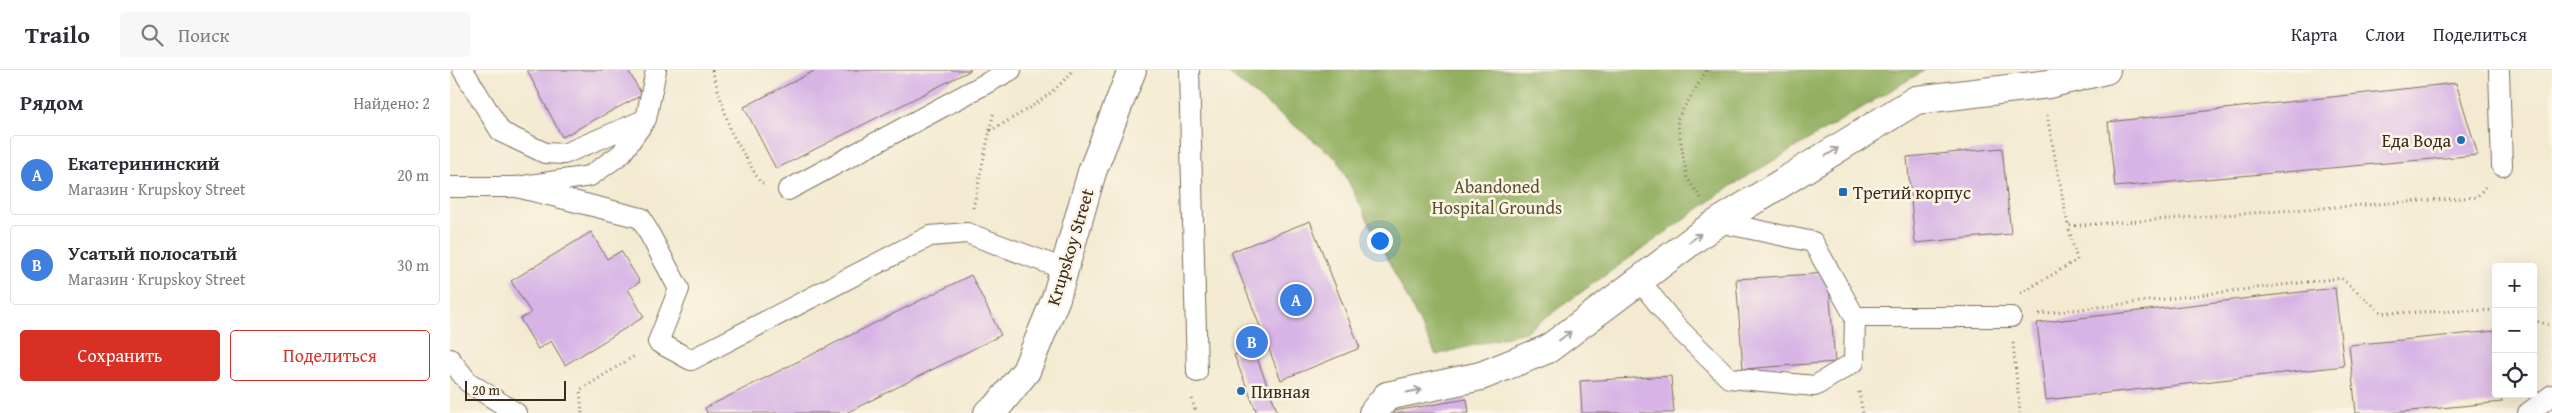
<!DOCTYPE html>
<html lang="ru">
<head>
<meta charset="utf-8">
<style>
	body { margin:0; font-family:"Gentium Book Plus",serif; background:#f7f7f7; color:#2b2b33 }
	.controls { position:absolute; right:15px; bottom:15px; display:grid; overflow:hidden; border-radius:5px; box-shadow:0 5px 20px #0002 }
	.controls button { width:45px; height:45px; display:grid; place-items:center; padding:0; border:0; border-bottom:1px solid #e1e1e2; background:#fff; color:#2b2b33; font:25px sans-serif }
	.scale { position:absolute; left:15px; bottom:12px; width:101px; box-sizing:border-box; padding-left:5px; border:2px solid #3b2a1e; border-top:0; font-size:14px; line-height:18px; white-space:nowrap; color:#3b2a1e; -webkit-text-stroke:4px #fcf5e5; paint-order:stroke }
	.you { position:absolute; left:929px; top:170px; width:18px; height:18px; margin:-12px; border:4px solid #fff; border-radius:50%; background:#1a73e8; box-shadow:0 0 0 8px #1a73e833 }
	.badge { display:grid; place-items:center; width:32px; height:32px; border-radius:50%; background:#d93025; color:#fff; font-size:16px; font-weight:700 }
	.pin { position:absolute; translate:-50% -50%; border:2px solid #fff; box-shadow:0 1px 5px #0006 }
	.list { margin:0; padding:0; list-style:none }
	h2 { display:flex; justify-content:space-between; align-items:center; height:65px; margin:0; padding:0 20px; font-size:21px }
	h2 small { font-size:16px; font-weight:400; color:#7c7c81 }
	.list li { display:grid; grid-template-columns:32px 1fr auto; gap:15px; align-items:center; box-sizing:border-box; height:80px; margin:0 10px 10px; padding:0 10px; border:1px solid #e1e1e2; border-radius:5px }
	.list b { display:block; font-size:19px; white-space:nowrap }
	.list p { margin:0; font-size:16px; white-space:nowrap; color:#7c7c81 }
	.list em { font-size:16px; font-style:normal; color:#7c7c81 }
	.actions { display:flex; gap:10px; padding:15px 20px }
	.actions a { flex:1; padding:11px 0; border:1px solid #d93025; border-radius:5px; text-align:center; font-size:18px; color:#d93025 }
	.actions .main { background:#d93025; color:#fff }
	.icon { flex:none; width:28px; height:28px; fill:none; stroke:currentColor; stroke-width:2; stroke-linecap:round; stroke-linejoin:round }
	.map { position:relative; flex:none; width:2102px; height:343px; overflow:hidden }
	header { display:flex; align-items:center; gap:30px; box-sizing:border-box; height:70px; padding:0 25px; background:#fff; border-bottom:1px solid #e1e1e2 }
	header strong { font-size:24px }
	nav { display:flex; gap:28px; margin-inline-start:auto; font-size:18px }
	.search { width:350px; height:45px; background:#f7f7f7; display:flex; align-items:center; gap:12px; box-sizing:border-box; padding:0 18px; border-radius:5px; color:#7c7c81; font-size:19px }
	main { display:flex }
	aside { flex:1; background:#fff }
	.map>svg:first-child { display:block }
</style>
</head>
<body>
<header>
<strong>Trailo</strong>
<div class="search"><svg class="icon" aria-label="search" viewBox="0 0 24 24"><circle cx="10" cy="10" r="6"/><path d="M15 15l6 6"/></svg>Поиск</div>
<nav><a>Карта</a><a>Слои</a><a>Поделиться</a></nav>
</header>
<main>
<aside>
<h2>Рядом<small>Найдено: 2</small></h2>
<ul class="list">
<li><span class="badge" style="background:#3f7fe0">A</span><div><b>Екатерининский</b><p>Магазин · Krupskoy Street</p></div><em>20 m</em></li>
<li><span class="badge" style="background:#3f7fe0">B</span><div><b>Усатый полосатый</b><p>Магазин · Krupskoy Street</p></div><em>30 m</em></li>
</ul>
<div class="actions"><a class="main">Сохранить</a><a>Поделиться</a></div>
</aside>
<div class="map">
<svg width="2102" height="343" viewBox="0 0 2102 343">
	<rect width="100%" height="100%" fill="#fcf5e5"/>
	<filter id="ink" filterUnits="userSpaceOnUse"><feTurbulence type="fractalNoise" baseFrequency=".02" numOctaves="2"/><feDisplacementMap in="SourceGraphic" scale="10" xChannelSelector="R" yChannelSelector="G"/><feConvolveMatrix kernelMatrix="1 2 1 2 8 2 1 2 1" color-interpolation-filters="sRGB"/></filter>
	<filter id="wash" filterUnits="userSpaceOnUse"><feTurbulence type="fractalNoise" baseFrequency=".0096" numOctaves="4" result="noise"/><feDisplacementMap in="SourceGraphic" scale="20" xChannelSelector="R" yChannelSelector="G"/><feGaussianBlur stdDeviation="1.12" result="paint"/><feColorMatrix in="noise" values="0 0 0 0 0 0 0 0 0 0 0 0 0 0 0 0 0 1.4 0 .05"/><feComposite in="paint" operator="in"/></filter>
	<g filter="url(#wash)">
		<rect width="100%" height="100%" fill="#f3ead1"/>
		<polygon fill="#93b062" stroke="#676d40" points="774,0 1475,0 1281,116 1075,262 986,285 887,89"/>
		<g id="blocks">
			<g fill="#d7b3e6">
				<polygon points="77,0 178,0 192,25 112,67"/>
				<polygon points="366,0 521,0 326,99 294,37"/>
				<polygon points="2006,13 2028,85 1665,117 1658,52"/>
				<polygon points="1552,78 1561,164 1465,173 1457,87"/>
				<polygon points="860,151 910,278 831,310 781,182"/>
				<polygon points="141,162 157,189 171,181 190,212 178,219 194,247 115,295 101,271 88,279 70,249 81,243 61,211"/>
				<polygon points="1378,203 1385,292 1293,299 1286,209"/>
				<polygon points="521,205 551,265 396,343 257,343 255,338"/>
				<polygon points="1885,218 1894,296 1596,330 1587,253"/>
				<polygon points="2045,261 2046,324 2051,324 2052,332 1940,343 1906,343 1899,275"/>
				<polygon points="803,278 828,343 807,343 784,285"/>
				<polygon points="1221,306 1224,343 1132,343 1130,311"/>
				<polygon points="1017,329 1019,343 939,343 938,342"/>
			</g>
		</g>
	</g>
	<g filter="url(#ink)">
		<use href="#blocks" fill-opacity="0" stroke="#7b6d5d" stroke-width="1"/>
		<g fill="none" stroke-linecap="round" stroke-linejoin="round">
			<defs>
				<g id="lane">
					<polyline points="13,0 51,62 95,83 114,84 194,50"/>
					<polyline points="739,0 747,302"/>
					<polyline points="2049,0 2052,96"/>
					<polyline points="0,117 67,117 140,106 171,84 196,49 206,0"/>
					<polyline points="67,117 191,148 229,219 208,272 241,290 480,166 517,163 614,199"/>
					<polyline points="338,120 561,0"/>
					<polyline points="1268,152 1363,172 1405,247 1561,247"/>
					<polyline points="1189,210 1225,255 1279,308 1365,316 1404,292 1405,247"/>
					<polyline points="0,289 18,312 66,343"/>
					<polyline points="2078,343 2102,325"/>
				</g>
				<polyline id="street" points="923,343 937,326 1031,306 1098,279 1259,158 1466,30 1599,14 1656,0"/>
				<polyline id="secondary" points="538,343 547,337 576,301 606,228 642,102 682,0"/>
			</defs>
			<use href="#lane" stroke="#7b6d5d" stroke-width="22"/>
			<use href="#street" stroke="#7b6d5d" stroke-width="30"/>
			<use href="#secondary" stroke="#7b6d5d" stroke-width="30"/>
			<g stroke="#7b6d5d" stroke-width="3" stroke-dasharray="1 4" stroke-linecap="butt">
				<polyline points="262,0 281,62 310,112 313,113"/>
				<polyline points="1597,45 1618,156 2027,127 2035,117"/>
				<path d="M540,61C570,44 602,27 623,0"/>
				<polyline points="1251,128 1237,108 1227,49 1257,0"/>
				<polyline points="523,138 544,41"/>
				<polyline points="1571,223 1627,190 1618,156"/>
				<polyline points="1589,244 1891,208 1932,243 2046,240"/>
				<polyline points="2083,250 2102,256"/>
				<polyline points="1563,273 1570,343"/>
				<polyline points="1409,322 1413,343"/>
				<polyline points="742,329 746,343"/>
				<polyline points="132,343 130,320 186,285"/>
			</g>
			<use href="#lane" stroke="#fff" stroke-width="20"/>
			<use href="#street" stroke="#fff" stroke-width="28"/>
			<use href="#secondary" stroke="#fff" stroke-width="28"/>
		</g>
		<defs><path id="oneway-shaft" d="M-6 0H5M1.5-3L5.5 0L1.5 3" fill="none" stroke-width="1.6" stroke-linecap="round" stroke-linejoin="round" transform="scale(1.25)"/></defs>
		<g stroke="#a79f9a">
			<use href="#oneway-shaft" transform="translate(1382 82) rotate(-32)"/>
			<use href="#oneway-shaft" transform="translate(1245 168) rotate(-37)"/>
			<use href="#oneway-shaft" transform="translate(1115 266) rotate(-37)"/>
			<use href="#oneway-shaft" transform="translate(964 321) rotate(-12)"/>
		</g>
	</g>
	<g fill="#1f6fb2" stroke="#fcf5e5" stroke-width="2">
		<circle cx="2011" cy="70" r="5"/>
		<rect x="1388" y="117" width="10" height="10" rx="2.5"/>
		<circle cx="791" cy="321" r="5"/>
	</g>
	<g text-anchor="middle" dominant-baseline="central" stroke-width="5" stroke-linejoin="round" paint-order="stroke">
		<g font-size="18" fill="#3b2a1e" stroke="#fcf5e5" text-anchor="start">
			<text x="2001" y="70" text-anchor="end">Еда Вода</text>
			<text x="1403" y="122">Третий корпус</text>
			<text x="801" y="321">Пивная</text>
		</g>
		<g font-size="18" fill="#5b5232" stroke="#fcf5e5">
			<text x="1047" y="116">Abandoned<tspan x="1047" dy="21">Hospital Grounds</tspan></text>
		</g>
		<g font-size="18" fill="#3b2a1e" stroke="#fcf5e5">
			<text transform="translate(620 177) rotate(-73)">Krupskoy Street</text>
		</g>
	</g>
</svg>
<div class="controls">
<button>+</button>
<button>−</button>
<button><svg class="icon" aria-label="locate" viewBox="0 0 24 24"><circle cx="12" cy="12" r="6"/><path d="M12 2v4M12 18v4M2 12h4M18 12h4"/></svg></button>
</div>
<div class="scale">20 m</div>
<div class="you"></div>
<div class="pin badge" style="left:846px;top:230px;background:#3f7fe0">A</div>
<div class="pin badge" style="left:802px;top:272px;background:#3f7fe0">B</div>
</div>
</main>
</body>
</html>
